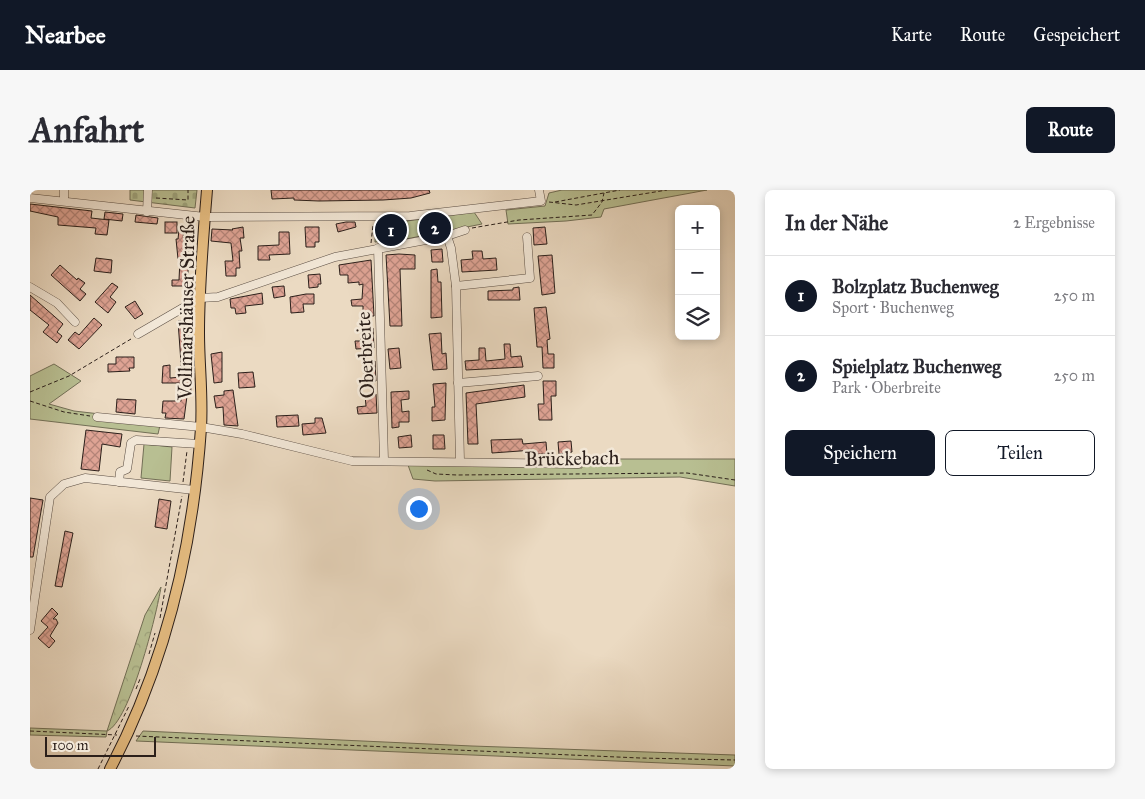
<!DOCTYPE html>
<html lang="de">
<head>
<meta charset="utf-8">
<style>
	body { margin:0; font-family:"IM FELL Great Primer",serif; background:#f7f7f7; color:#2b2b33 }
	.controls { position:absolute; right:15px; top:15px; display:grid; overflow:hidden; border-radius:8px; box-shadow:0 2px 8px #0003 }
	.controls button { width:45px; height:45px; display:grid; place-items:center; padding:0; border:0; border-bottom:1px solid #e1e1e2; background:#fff; color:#2b2b33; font:25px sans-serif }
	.scale { position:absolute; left:15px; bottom:12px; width:111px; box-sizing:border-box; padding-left:5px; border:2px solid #2b1f1a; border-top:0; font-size:14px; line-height:18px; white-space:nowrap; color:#2b1f1a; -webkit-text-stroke:4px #f2e7d7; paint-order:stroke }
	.you { position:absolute; left:388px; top:318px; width:18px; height:18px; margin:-12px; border:4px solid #fff; border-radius:50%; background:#1a73e8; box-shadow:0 0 0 8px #1a73e833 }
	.badge { display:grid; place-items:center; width:32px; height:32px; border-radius:50%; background:#111827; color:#fff; font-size:16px; font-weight:700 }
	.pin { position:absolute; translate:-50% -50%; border:2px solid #fff; box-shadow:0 1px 5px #0006 }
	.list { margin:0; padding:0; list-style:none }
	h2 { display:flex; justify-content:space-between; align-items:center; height:65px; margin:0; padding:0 20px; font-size:21px }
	h2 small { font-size:16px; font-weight:400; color:#7c7c81 }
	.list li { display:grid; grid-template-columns:32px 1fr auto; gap:15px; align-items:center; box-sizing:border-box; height:80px; padding:0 20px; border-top:1px solid #e1e1e2 }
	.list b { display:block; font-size:19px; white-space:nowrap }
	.list p { margin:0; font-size:16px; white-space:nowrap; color:#7c7c81 }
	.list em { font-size:16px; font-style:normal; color:#7c7c81 }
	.actions { display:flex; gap:10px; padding:15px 20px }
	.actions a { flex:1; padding:11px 0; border:1px solid #111827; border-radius:8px; text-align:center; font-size:18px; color:#111827 }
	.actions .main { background:#111827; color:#fff }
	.icon { flex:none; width:28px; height:28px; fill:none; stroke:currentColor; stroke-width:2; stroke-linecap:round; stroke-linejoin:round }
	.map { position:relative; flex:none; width:705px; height:579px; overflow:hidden; border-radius:8px }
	header { display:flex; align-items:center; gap:30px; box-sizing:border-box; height:70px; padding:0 25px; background:#111827; color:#fff }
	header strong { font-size:24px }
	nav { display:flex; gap:28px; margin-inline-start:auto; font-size:18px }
	.intro { display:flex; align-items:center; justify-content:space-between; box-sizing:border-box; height:120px; padding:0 30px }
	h1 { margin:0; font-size:35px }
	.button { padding:12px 22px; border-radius:8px; background:#111827; color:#fff; font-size:18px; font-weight:700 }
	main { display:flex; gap:30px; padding:0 30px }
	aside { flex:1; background:#fff; border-radius:8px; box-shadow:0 2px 8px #0003 }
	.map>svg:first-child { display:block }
</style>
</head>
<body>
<header>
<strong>Nearbee</strong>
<nav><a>Karte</a><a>Route</a><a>Gespeichert</a></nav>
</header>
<div class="intro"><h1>Anfahrt</h1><a class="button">Route</a></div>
<main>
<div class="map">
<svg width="705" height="579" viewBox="0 0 705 579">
	<defs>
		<pattern id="forest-crowns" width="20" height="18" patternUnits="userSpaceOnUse" patternTransform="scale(1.25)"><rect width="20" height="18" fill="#b8bf92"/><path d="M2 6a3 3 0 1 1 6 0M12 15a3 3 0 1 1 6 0" fill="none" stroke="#9ea47d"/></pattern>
		<pattern id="cemetery-stones" width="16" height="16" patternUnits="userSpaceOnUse" patternTransform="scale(1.25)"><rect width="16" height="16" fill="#b8bf92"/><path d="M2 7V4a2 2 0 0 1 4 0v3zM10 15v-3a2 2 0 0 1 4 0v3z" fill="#9ea47d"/></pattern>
		<pattern id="building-cross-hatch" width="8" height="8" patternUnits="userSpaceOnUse" patternTransform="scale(1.25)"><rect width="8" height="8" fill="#dea394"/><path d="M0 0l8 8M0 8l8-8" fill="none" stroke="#b48478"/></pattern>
	</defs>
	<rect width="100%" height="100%" fill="#ebdac2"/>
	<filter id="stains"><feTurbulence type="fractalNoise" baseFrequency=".004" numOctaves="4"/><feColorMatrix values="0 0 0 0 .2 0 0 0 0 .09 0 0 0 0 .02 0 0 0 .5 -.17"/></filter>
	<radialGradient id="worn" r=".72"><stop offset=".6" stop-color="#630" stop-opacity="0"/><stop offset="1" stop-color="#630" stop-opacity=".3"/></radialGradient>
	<g fill="#b8bf92" stroke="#726f56">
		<polygon points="532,0 677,0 574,19 571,27 536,31 478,34 476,20 515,16 519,3"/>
		<polygon points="444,22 452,34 376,49 345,52 346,32 377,31"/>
		<polygon points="24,174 51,191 19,214 44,221 131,231 128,244 0,229 0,186"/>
		<polygon points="114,254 142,257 140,291 111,288"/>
		<polygon points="552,269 705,269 705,296 650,287 405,291 383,289 378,275 552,278"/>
		<polygon points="0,538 77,541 76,547 0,545"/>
		<polygon points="113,541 442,556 705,565 705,576 106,551"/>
	</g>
	<path fill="url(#forest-crowns)" stroke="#726f56" d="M131,397C127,423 100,532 77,541L115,425Z"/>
	<polygon fill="url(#cemetery-stones)" stroke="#726f56" points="100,0 167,0 165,18 100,10"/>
	<g fill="url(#building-cross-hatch)" stroke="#2b1f1a">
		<polygon points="241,0 399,0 400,3 381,8 353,10 289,11 264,10 264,8 242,9"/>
		<polygon points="0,14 62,21 61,28 79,30 77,45 65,44 66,38 28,35 28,27 0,21"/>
		<polygon points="75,22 93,24 92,31 74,29"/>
		<polygon points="106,25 128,28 127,34 105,32"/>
		<rect x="135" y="32" width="12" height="11"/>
		<polygon points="316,32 325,32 326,37 308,42 306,34"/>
		<polygon points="213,37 214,48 210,48 212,61 209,61 210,78 206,78 206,86 196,86 195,71 203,71 201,53 181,51 182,39 203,40 202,39"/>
		<polygon points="275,37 289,37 289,52 285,52 285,57 276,57"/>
		<polygon points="515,37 517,54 504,55 503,38"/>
		<polygon points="149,40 153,40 154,57 158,58 158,96 142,96 142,90 149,90 150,69 148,69 146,49 148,49"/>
		<polygon points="249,42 259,42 260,64 239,65 240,70 228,70 228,56 249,55"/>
		<polygon points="412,59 413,72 402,72 401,60"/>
		<polygon points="442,61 452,61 453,69 466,68 467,80 432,82 431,70 443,69"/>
		<polygon points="369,64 385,65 385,79 370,79 372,136 360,136 356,65"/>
		<polygon points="522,65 525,103 512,105 508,66"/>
		<polygon points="66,68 82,70 81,83 64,81"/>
		<polygon points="341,70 344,126 333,126 333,116 322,116 321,110 332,109 333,94 329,95 329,92 318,93 318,85 310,85 309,75"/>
		<polygon points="30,75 47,90 48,88 55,93 50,99 56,104 50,111 21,85"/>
		<polygon points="407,79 408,92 411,92 412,127 401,128 401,80"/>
		<polygon points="290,84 291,94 288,94 288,97 279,98 278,85"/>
		<polygon points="82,93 88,97 80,107 86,112 78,123 65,112"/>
		<polygon points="254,96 255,106 244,108 242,97"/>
		<polygon points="489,97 490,110 458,110 458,101 483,100 483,98"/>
		<polygon points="232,103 233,114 215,116 216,123 206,124 205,118 201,118 200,109"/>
		<polygon points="276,104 284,104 284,114 273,114 274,122 261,123 260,107"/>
		<polygon points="0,105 33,134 27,142 32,146 27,153 13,142 19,135 0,120"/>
		<polygon points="105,111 113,124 105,129 95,117"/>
		<polygon points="516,117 520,149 517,150 518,164 524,164 524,178 513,178 512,157 507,157 504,118"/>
		<polygon points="64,128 72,135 49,159 38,150 45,142 49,145"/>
		<polygon points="158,130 159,156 157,157 160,166 161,206 157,206 154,229 135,228 136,223 132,223 133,211 151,211 150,193 132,193 133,176 140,175 140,188 152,187 148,131"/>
		<polygon points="343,138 344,158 326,159 325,151 331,151 331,139"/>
		<polygon points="411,143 412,164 416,163 417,179 403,180 399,144"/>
		<polygon points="474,154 480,154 481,167 491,166 493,177 436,180 435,171 449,170 449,158 455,158 456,171 475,169"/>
		<polygon points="369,158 371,178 360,179 358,159"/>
		<polygon points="192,162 192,192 184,193 181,164"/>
		<polygon points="86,167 104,167 104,178 99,178 100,181 78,182 78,174 86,174"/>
		<polygon points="345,171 346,191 335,191 333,172"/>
		<polygon points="223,182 225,197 209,198 208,183"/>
		<polygon points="513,191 526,191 526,206 521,206 522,230 509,230 508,214 514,214"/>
		<polygon points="416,193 415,230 402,231 402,217 405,217 403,194"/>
		<polygon points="494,195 495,207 446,214 448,254 438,254 436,203"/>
		<polygon points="203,200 208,236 194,235 193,217 186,218 184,206 194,205 194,201"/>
		<polygon points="379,201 379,209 371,210 372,222 379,221 379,232 369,232 369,237 362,238 361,202"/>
		<polygon points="346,204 347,223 328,224 327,217 336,216 335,205"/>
		<polygon points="87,209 106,210 105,224 86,222"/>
		<polygon points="268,225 269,236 247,237 246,226"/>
		<polygon points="285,228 292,228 296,243 273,245 272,234 285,233"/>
		<polygon points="56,240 92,244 90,257 72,254 69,281 51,279"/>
		<polygon points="381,245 382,257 369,258 368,247"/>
		<polygon points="403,245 414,245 415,259 403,259"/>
		<polygon points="492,249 493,254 516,252 517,264 504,264 504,260 462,263 461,250"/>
		<polygon points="541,251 542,262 529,264 528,252"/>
		<polygon points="0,308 13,310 3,367 0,367"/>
		<polygon points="129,309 141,311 137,339 125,337"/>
		<polygon points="35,341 43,343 32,397 25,396"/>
		<polygon points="22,418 28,424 23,429 26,429 28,433 20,446 25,451 19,458 8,448 18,437 11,431"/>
	</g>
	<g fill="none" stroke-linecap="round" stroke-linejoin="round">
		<defs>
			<g id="minor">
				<polyline points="0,8 175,27 380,26 511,11 509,0"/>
				<polyline points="34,11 34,0"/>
				<polyline points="117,22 118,0"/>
				<polyline points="417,46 421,58 426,96 430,271"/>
				<polyline points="348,58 354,270"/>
				<polyline points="426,96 500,88 497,47"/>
				<polyline points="0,97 27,113 45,132"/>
				<polyline points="108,144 170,108 188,107 305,67 417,46 435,40"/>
				<polyline points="428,193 508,186"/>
				<polyline points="67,227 171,237 212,244 322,271 548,274"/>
				<polyline points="89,292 90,282 97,279 101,253 106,250 169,254"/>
				<polyline points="0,440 20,307 34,294 55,288 164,300"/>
			</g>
			<path id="major" d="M80,579C136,473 163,357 171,238C173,206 169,175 169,143C169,95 173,48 177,0"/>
		</defs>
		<use href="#minor" stroke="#5b4e44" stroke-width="9"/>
		<use href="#major" stroke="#2b1f1a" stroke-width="12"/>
		<g stroke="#2b1f1a" stroke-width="1" stroke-dasharray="4 2.5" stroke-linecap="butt">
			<polyline points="126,8 158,10 158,0"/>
			<polyline points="519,12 546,15 637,0"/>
			<polyline points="525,12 590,0"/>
			<polyline points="442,38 489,30 562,25 572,12 574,3"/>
			<polyline points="341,53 343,35"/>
			<polyline points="0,202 39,186 101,149"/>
			<polyline points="0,211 34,222 60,226"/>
			<polyline points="397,280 406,284 427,285 657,283 705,290"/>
			<polyline points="153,292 157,261"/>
			<polyline points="130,428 152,306"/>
			<polyline points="119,464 125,443"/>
			<polyline points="106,499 110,489"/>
			<polyline points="0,541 87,545"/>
			<polyline points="106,546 610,568 705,570"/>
			<polyline points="68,579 99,516"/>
		</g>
		<use href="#minor" stroke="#f2e7d7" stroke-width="8"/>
		<use href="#major" stroke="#e6bd81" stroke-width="10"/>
	</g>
	<g text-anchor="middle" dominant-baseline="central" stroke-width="5" stroke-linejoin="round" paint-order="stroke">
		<g font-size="20" fill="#2b1f1a" stroke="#f2e7d7">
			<text transform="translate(156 118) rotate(-89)">Vollmarshäuser Straße</text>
			<text transform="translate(335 165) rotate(-93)">Oberbreite</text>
			<text transform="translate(542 268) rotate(-1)">Brückebach</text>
		</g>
	</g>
	<rect width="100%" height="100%" filter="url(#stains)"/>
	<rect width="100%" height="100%" fill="url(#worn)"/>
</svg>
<div class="controls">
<button>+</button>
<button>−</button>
<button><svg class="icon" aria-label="layers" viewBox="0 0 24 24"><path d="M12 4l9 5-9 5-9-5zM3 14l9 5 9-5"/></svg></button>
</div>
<div class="scale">100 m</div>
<div class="you"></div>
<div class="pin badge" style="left:361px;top:40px">1</div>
<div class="pin badge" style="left:405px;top:38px">2</div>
</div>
<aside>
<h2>In der Nähe<small>2 Ergebnisse</small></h2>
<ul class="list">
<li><span class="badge">1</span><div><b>Bolzplatz Buchenweg</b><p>Sport · Buchenweg</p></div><em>250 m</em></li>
<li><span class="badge">2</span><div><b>Spielplatz Buchenweg</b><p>Park · Oberbreite</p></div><em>250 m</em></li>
</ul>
<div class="actions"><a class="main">Speichern</a><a>Teilen</a></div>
</aside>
</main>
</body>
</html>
